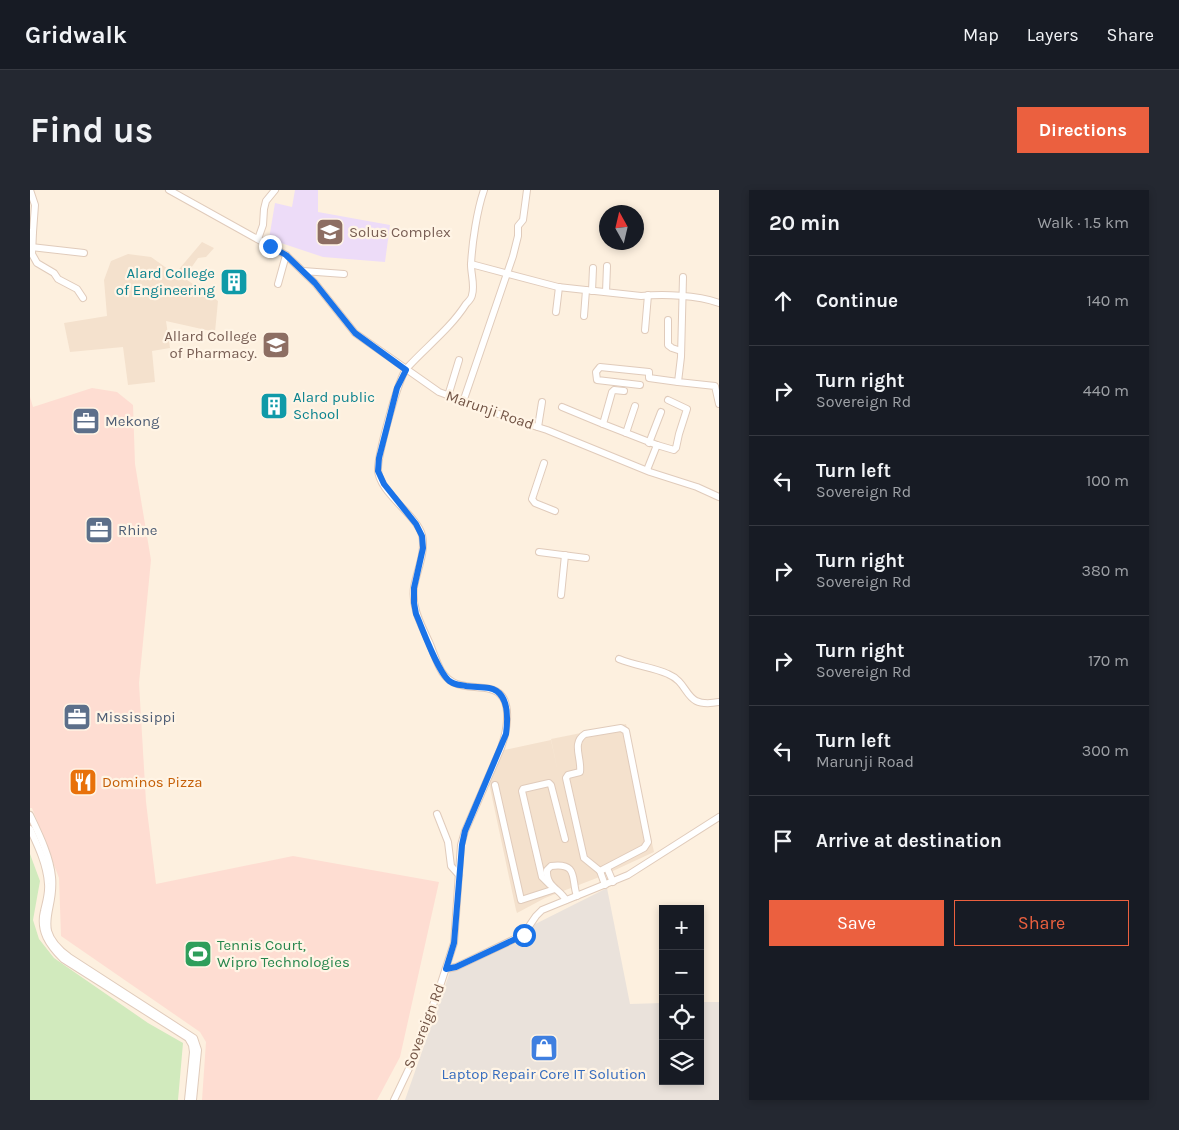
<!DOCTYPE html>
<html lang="en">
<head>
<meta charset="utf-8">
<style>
	body { margin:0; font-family:Karla,sans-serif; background:#242831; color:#f1f3f6 }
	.controls { position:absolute; right:15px; bottom:15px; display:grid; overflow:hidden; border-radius:0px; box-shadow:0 2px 8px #0003 }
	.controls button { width:45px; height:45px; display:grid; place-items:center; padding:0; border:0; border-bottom:1px solid #363941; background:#171b24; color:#f1f3f6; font:25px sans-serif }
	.compass { position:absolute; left:569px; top:15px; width:45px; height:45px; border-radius:50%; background:#171b24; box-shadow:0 2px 8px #0003; rotate:352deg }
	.stop { position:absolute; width:15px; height:15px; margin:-11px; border:4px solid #1a73e8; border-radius:50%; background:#fff }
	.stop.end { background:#1a73e8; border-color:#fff; box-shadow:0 1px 5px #0008 }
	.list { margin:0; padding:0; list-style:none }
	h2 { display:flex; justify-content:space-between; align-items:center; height:65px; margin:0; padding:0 20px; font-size:21px }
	h2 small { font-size:16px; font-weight:400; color:#9ea1a6 }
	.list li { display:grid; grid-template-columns:32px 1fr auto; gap:15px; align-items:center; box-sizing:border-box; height:90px; padding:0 20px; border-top:1px solid #363941 }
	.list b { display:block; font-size:19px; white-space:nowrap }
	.list p { margin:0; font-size:16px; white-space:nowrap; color:#9ea1a6 }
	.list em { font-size:16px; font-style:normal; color:#9ea1a6 }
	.actions { display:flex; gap:10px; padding:15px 20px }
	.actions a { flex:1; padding:11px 0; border:1px solid #eb603f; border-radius:0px; text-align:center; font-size:18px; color:#eb603f }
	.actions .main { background:#eb603f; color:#fff }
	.icon { flex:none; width:28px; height:28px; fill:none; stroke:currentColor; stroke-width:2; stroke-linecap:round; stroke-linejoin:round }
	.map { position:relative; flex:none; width:689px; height:910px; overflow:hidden; border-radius:0px }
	header { display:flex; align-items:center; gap:30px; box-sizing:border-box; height:70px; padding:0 25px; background:#171b24; border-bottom:1px solid #363941 }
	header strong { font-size:24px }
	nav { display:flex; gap:28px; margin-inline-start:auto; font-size:18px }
	.intro { display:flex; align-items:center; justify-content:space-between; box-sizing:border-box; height:120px; padding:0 30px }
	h1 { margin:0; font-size:35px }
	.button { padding:12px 22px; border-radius:0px; background:#eb603f; color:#fff; font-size:18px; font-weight:700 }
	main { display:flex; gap:30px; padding:0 30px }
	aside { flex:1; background:#171b24; border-radius:0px; box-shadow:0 2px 8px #0003 }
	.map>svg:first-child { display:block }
</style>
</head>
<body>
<header>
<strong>Gridwalk</strong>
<nav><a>Map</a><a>Layers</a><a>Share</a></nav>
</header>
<div class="intro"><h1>Find us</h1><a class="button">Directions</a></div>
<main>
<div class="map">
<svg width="689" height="910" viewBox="0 0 689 910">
	<rect width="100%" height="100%" fill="#fdf0df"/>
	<g fill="#f4e1cd">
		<polygon points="172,52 184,58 176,67 168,68 154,88 188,111 185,142 136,131 140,158 122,161 125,192 98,195 93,157 40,162 34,133 77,126 74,90 81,71 98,64 121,67 145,84"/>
		<polygon points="596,534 624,662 572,686 515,708 487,723 486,720 459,593 474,560 521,550 528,582 521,549"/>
	</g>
	<polygon fill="#feddd2" points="62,198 87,202 103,215 105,274 121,370 109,493 116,612 126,694 263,666 409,692 370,867 347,910 172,910 176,852 170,842 31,746 29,688 2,618 0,618 0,207 3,217"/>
	<polygon fill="#eae2db" points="577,698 600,814 633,813 633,891 670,891 670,812 689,812 689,910 375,910 422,776"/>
	<polygon fill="#eddcf8" points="265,0 288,0 288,22 360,35 355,72 293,67 239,49 245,13 262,17"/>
	<polygon fill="#d1eabd" points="0,664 10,691 3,730 9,749 24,768 118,833 153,853 148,910 0,910"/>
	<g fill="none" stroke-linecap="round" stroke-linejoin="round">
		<defs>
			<g id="minor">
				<polyline points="0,0 5,15 3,42"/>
				<polyline points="139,0 256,65 285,93 325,143 409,202 482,229 517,240 620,282 667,297 689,307"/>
				<polyline points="0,42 3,42 2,64 7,73 24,83 28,89 47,99 53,108"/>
				<polyline points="228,49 233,35 234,19 236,11 245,0"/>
				<polyline points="1,57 54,63"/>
				<path d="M441,74L528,97L611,106C634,104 667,105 689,113"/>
				<polyline points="273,81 314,84"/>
				<polyline points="653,87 651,167 648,192 685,196 689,214"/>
				<polyline points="248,94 256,65"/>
				<polyline points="562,101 563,78"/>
				<polyline points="576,102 577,76"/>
				<polyline points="526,122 529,97"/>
				<polyline points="554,126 556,100"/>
				<polyline points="638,130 638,155 642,158 651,161"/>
				<polyline points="615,140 618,105"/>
				<polyline points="610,195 567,190 566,182 570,177 619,182 619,188 648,192"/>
				<polyline points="594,201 584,200 582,202 573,234 627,255"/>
				<polyline points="418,206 429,170"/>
				<polyline points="433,212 483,66 488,46 488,36 493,30 497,0"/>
				<polyline points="532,217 573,234"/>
				<polyline points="508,237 512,212"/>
				<polyline points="596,243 605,216"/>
				<polyline points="619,253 631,222"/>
				<polyline points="514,273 502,309 505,313 525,321"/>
				<polyline points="617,280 627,255 644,260 646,258 649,244 657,219 638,210"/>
				<polyline points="509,362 556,368"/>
				<polyline points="531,405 535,365"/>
				<path d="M589,469C606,476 623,477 638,484C662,494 652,519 689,512"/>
				<path d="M591,538L596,541L618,652L614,658L570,681L554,668L536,588L538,585L550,582C552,568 541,553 555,544Z"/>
				<polyline points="465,595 491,710 525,699"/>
				<polyline points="407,624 418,652 421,676 429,685"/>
				<path d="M0,625C9,644 20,666 22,687C26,722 0,738 39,767L164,848L168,860L163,910"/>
				<path d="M0,639C8,656 17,675 18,694C19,703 16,712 14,721C9,741 19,755 33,769L158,848L162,855L163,862L158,910"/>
				<polyline points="577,678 583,692"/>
				<polyline points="570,681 575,695"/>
				<polyline points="520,695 512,687 492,601 493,599 519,593 521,595 535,649"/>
				<path d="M536,710C529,698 516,697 517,680L521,676C549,672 541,690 547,706"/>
				<polyline points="416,779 426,777 493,745 506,726 512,720 598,685 689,627"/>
				<path d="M364,910L384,868L411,793L424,753L431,655L435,641L471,558C477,541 485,504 460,499C441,495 424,500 412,482C407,474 404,464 400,454C392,436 381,418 384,397C387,380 396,362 392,345C386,324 348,302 348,279C348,265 368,188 377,178C397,156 420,139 436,114C438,112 442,108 442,105C445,96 441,84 441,75C442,53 447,20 454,0"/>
			</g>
		</defs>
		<use href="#minor" stroke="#e0cbbb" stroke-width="8"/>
		<use href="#minor" stroke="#fff" stroke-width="6"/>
	</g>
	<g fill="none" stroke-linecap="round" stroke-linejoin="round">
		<path stroke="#1a73e8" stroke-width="6" d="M240,56L256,65L285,93L325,143L376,180L367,198L349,268L348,281L354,294L386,334L392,346L393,358L384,398V413L386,424C392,437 409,486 421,492C425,495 432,495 436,496C444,497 452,497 459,498C480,502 478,529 476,544L435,641L432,655L424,753L416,779L426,777L494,745"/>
	</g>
	<defs>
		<symbol id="university-square" viewBox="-11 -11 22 22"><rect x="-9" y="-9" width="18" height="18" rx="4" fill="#8d6e63" stroke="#fff4e5"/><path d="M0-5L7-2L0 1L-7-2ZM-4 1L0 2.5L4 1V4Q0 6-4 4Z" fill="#fff"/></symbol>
		<symbol id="building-square" viewBox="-11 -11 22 22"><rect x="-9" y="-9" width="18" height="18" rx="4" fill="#0f9aa8" stroke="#fff4e5"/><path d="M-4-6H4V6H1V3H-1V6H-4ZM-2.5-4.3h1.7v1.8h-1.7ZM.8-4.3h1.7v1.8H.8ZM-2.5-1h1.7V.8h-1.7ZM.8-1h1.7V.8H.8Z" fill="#fff"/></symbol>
		<symbol id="office-square" viewBox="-11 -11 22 22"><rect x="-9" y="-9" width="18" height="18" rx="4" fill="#5c6f8a" stroke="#fff4e5"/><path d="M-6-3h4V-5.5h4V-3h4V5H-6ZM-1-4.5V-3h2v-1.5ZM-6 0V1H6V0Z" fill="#fff"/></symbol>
		<symbol id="restaurant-square" viewBox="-11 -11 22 22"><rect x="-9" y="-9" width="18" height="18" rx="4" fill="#e8710a" stroke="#fff4e5"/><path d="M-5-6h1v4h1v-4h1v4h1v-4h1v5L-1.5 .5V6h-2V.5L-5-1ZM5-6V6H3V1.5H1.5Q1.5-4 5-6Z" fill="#fff"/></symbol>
		<symbol id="stadium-square" viewBox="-11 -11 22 22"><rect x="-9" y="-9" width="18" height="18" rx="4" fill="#2e9e5b" stroke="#fff4e5"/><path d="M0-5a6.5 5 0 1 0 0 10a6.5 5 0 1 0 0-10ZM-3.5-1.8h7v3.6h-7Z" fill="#fff"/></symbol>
		<symbol id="shop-square" viewBox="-11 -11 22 22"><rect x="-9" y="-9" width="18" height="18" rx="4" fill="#3f7fe0" stroke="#fff4e5"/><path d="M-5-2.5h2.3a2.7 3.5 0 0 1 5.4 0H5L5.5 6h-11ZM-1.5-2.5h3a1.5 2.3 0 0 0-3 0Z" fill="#fff"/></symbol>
	</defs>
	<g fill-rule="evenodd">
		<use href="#university-square" x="284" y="26" width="32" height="32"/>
		<use href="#building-square" x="188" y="76" width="32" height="32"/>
		<use href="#university-square" x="230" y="139" width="32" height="32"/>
		<use href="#building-square" x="228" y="200" width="32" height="32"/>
		<use href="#office-square" x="40" y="215" width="32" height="32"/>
		<use href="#office-square" x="53" y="324" width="32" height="32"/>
		<use href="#office-square" x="31" y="511" width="32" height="32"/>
		<use href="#restaurant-square" x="37" y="576" width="32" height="32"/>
		<use href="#stadium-square" x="152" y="748" width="32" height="32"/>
		<use href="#shop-square" x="498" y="842" width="32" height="32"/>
	</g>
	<g text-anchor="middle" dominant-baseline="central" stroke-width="4.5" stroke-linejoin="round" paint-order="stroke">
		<g font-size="15" fill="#785e54" stroke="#fff4e5" text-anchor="start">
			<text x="319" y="42">Solus Complex</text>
			<text x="227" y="146" text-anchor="end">Allard College<tspan x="227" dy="17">of Pharmacy.</tspan></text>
		</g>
		<g font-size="15" fill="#0d838f" stroke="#fff4e5" text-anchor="end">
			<text x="185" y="83">Alard College<tspan x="185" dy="17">of Engineering</tspan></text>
			<text x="263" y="207" text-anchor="start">Alard public<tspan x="263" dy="17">School</tspan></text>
		</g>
		<g font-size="15" fill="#735546" stroke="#fff4e5">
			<text transform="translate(460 220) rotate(19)">Marunji Road</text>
			<text transform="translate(394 836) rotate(-69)">Sovereign Rd</text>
		</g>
		<g font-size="15" fill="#4e5e75" stroke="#fff4e5" text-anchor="start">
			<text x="75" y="231">Mekong</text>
			<text x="88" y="340">Rhine</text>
			<text x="66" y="527">Mississippi</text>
		</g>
		<g font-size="15" fill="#c56008" stroke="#fff4e5" text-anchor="start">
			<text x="72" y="592">Dominos Pizza</text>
		</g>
		<g font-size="15" fill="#27864d" stroke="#fff4e5" text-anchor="start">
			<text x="187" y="755">Tennis Court,<tspan x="187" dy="17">Wipro Technologies</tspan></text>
		</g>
		<g font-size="15" fill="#366cbe" stroke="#fff4e5">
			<text x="514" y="884">Laptop Repair Core IT Solution</text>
		</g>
	</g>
</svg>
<div class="controls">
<button>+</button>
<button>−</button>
<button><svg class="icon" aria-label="locate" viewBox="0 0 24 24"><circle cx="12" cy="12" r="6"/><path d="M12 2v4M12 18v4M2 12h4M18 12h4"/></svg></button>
<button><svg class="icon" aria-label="layers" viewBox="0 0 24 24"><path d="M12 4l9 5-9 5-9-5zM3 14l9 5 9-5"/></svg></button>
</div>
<svg class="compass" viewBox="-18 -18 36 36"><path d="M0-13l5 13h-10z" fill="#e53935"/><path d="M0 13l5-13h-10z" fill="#9ea1a6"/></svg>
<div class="stop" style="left:494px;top:745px"></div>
<div class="stop end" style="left:240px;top:56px"></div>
</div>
<aside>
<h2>20 min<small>Walk · 1.5 km</small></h2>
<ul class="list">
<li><svg class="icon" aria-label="ahead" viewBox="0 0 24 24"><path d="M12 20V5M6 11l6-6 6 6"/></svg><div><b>Continue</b></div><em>140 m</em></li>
<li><svg class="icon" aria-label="right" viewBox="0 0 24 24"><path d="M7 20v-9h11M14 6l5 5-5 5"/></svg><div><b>Turn right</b><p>Sovereign Rd</p></div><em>440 m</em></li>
<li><svg class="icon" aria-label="left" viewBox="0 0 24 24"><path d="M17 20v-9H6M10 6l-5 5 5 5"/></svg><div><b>Turn left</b><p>Sovereign Rd</p></div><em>100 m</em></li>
<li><svg class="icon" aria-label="right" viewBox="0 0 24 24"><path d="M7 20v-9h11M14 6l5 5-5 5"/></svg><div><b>Turn right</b><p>Sovereign Rd</p></div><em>380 m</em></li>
<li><svg class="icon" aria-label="right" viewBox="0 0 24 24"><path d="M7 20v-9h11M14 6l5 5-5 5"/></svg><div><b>Turn right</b><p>Sovereign Rd</p></div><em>170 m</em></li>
<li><svg class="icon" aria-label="left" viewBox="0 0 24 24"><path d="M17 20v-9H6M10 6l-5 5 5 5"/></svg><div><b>Turn left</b><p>Marunji Road</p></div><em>300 m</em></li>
<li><svg class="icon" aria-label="arrive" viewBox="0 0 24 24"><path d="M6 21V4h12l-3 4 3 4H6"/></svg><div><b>Arrive at destination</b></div></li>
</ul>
<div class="actions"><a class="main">Save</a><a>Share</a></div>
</aside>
</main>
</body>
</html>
